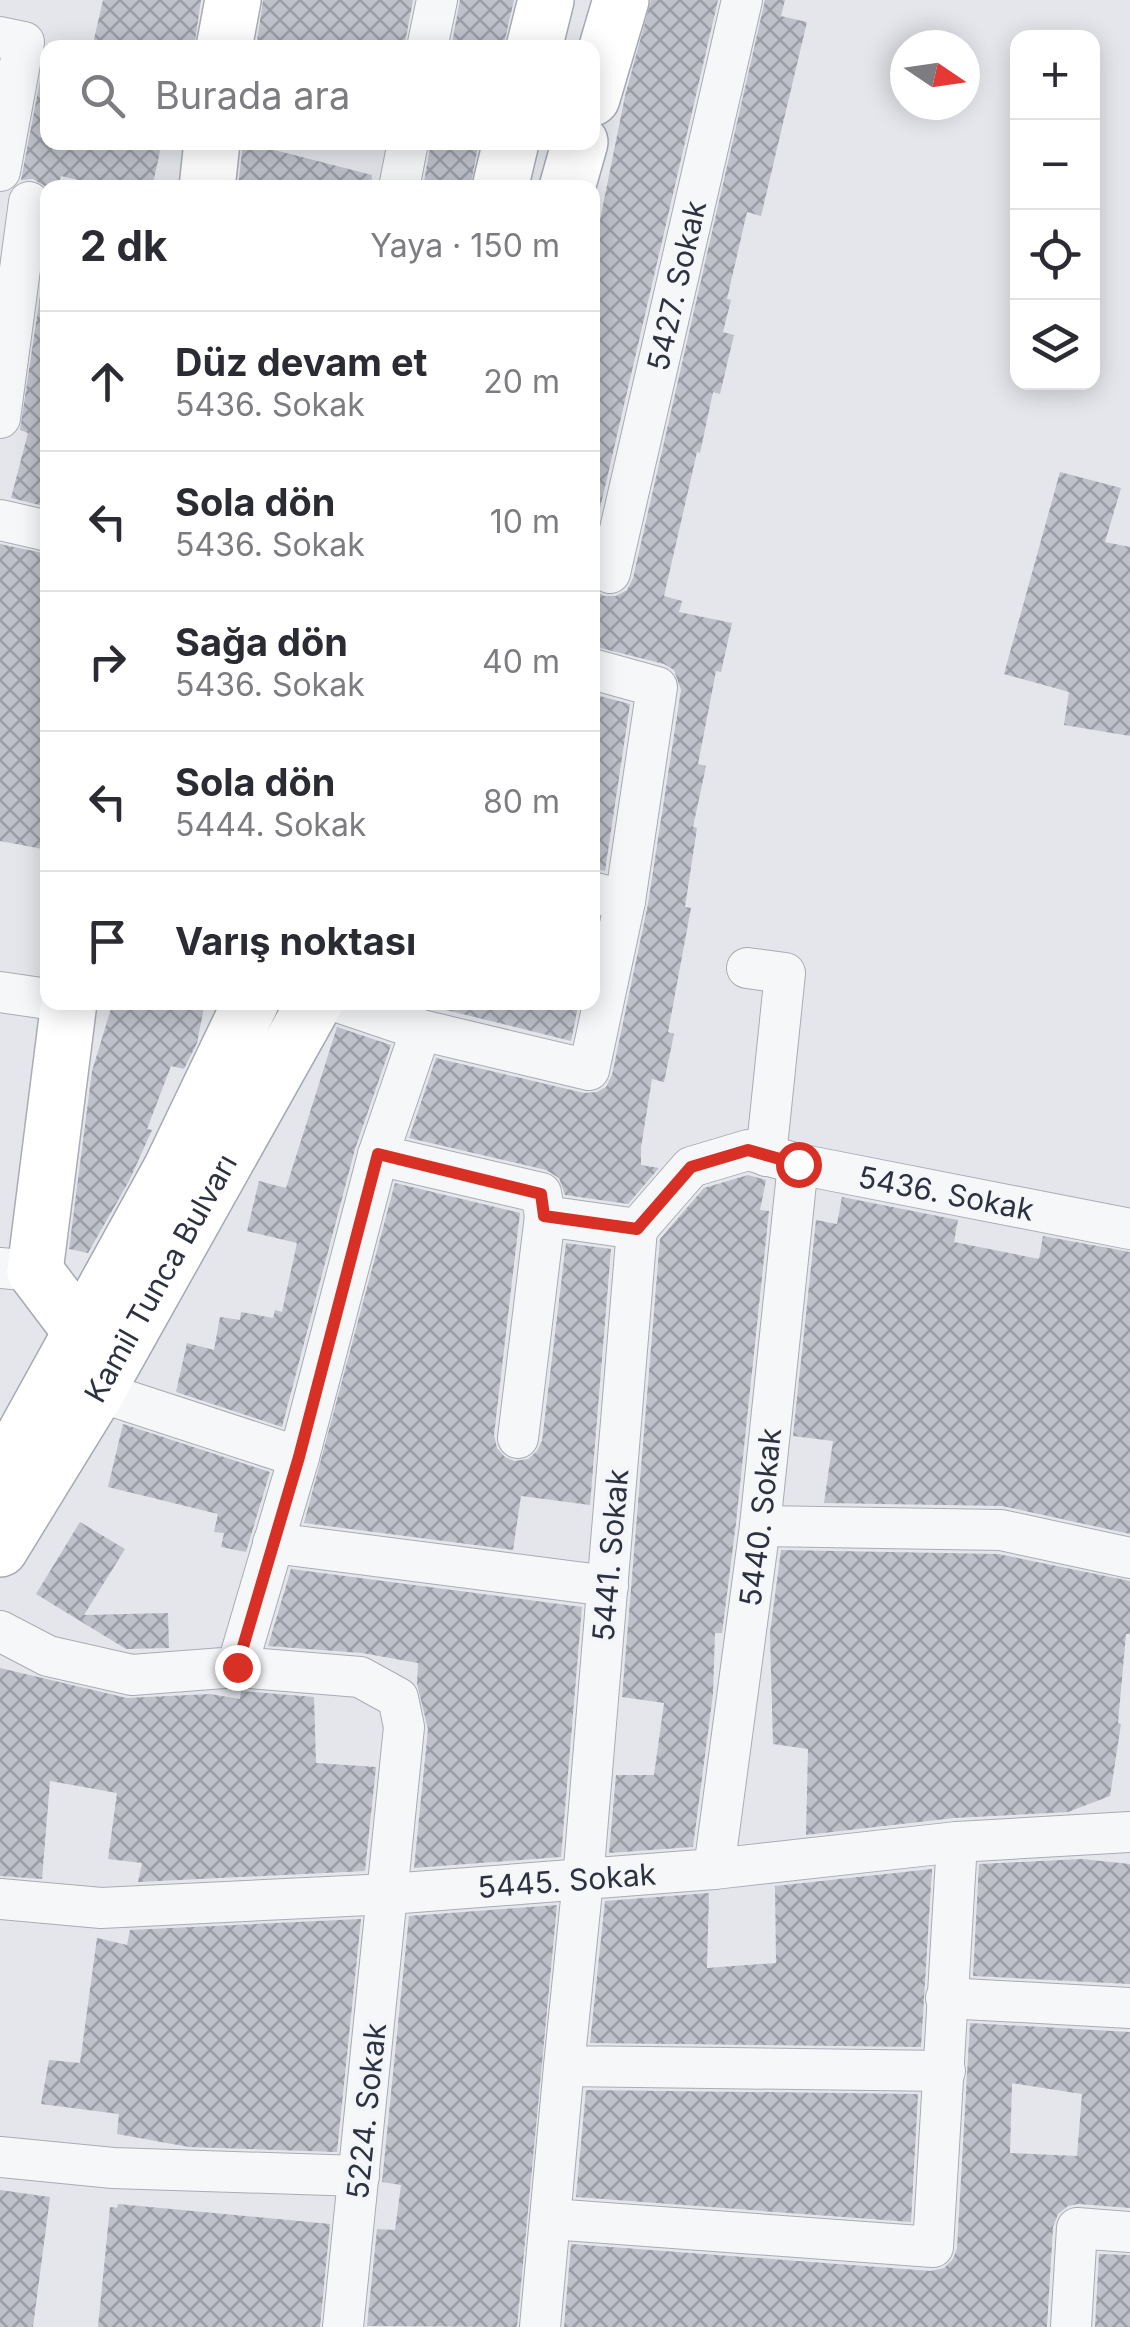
<!DOCTYPE html>
<html lang="tr">
<head>
<meta charset="utf-8">
<style>
	body { margin:0; font-family:Inter,sans-serif; background:#f2f2f3; color:#2b2b33 }
	.controls { position:absolute; right:30px; top:30px; display:grid; overflow:hidden; border-radius:20px; box-shadow:0 5px 25px #0003 }
	.controls button { width:90px; height:90px; display:grid; place-items:center; padding:0; border:0; border-bottom:2px solid #e1e1e2; background:#fff; color:#2b2b33; font:50px sans-serif }
	.compass { position:absolute; left:890px; top:30px; width:90px; height:90px; border-radius:50%; background:#fff; box-shadow:0 5px 25px #0003; rotate:103deg }
	.stop { position:absolute; width:30px; height:30px; margin:-22px; border:8px solid #d93025; border-radius:50%; background:#fff }
	.stop.end { background:#d93025; border-color:#fff; box-shadow:0 2px 10px #0008 }
	.list { margin:0; padding:0; list-style:none }
	h2 { display:flex; justify-content:space-between; align-items:center; height:130px; margin:0; padding:0 40px; font-size:42px }
	h2 small { font-size:32px; font-weight:400; color:#7c7c81 }
	.list li { display:grid; grid-template-columns:65px 1fr auto; gap:30px; align-items:center; box-sizing:border-box; height:140px; padding:0 40px; border-top:2px solid #e1e1e2 }
	.list b { display:block; font-size:38px; white-space:nowrap }
	.list p { margin:0; font-size:32px; white-space:nowrap; color:#7c7c81 }
	.list em { font-size:32px; font-style:normal; color:#7c7c81 }
	.icon { flex:none; width:55px; height:55px; fill:none; stroke:currentColor; stroke-width:2; stroke-linecap:round; stroke-linejoin:round }
	.map { position:relative; flex:none; width:1130px; height:2327px; overflow:hidden }
	.search { position:absolute; background:#fff; box-shadow:0 5px 25px #0003; left:40px; top:40px; width:560px; height:110px; display:flex; align-items:center; gap:25px; box-sizing:border-box; padding:0 35px; border-radius:20px; color:#7c7c81; font-size:38px }
	.panel { position:absolute; background:#fff; box-shadow:0 5px 25px #0003; left:40px; top:180px; width:560px; height:830px; border-radius:20px }
	.map>svg:first-child { display:block }
</style>
</head>
<body>
<div class="map">
<svg width="1130" height="2327" viewBox="0 0 1130 2327">
	<defs>
		<pattern id="building-cross-hatch" width="8" height="8" patternUnits="userSpaceOnUse" patternTransform="scale(2.5)"><rect width="8" height="8" fill="#bec1ca"/><path d="M0 0l8 8M0 8l8-8" fill="none" stroke="#9b9da6"/></pattern>
	</defs>
	<rect width="100%" height="100%" fill="#e4e6eb"/>
	<g fill="url(#building-cross-hatch)" fill-rule="evenodd">
		<polygon points="103,0 201,0 194,48 92,48"/>
		<polygon points="263,0 413,0 404,48 256,48"/>
		<polygon points="460,0 514,0 503,48 451,48"/>
		<polygon points="651,0 718,0 592,543 592,223 599,225 625,96"/>
		<polygon points="765,0 785,0 781,16 807,22 761,216 747,212 727,299 731,300 723,332 734,335 720,394 713,392 700,453 697,452 664,596 682,601 679,612 732,623 721,672 716,671 698,764 706,766 693,827 697,828 685,907 691,908 668,1032 674,1034 664,1082 652,1079 641,1147 641,1165 659,1168 628,1204 565,1195 559,1178 546,1170 409,1138 436,1058 584,1093 597,1092 606,1087 612,1075 648,904 681,690 674,670 664,664 592,646 592,589 604,596 616,596 627,590 633,578"/>
		<polygon points="47,44 48,44 48,142 162,142 152,188 111,188 61,176 58,187 48,185 48,188 33,179 21,180"/>
		<polygon points="243,142 372,175 371,188 238,188"/>
		<polygon points="431,142 479,142 470,188 423,188"/>
		<polygon points="48,243 48,507 11,498 28,433 20,430"/>
		<polygon points="1060,472 1121,488 1105,542 1130,547 1130,736 1064,725 1069,692 1004,674"/>
		<polygon points="0,544 48,554 48,850 0,841"/>
		<polygon points="592,694 630,704 605,871 592,869"/>
		<polygon points="113,1002 205,1002 197,1043 184,1069 171,1066 147,1129 152,1130 129,1181 88,1253 69,1249 92,1071"/>
		<polygon points="414,1002 579,1002 571,1041"/>
		<polygon points="337,1027 391,1045 355,1149 282,1427 176,1392 187,1343 214,1350 220,1317 240,1320 241,1312 273,1318 275,1310 282,1312 297,1243 247,1231 259,1181 286,1188"/>
		<polygon points="748,1175 766,1180 760,1210 769,1211 736,1523 722,1633 715,1633 713,1694 693,1847 609,1853 616,1775 654,1775 664,1703 622,1697 660,1239 704,1188"/>
		<polygon points="395,1183 520,1213 494,1435 497,1448 505,1457 514,1461 528,1459 537,1451 542,1441 566,1243 611,1249 590,1505 521,1496 513,1550 304,1523"/>
		<polygon points="842,1197 958,1220 954,1242 1039,1259 1043,1236 1130,1252 1130,1534 1002,1506 824,1503 833,1441 793,1436 816,1220 837,1224"/>
		<polygon points="123,1424 270,1472 246,1552 221,1547 224,1533 214,1532 218,1514 108,1487"/>
		<polygon points="80,1522 125,1549 84,1615 168,1613 169,1648 126,1649 36,1594"/>
		<polygon points="781,1550 998,1554 1130,1581 1130,1634 1126,1634 1118,1723 1121,1724 1110,1796 1068,1812 954,1818 806,1835 808,1749 773,1744 770,1633"/>
		<polygon points="291,1569 582,1607 561,1857 414,1868 428,1729 417,1684 418,1663 362,1653 268,1646"/>
		<polygon points="0,1668 127,1698 210,1694 240,1699 241,1691 314,1697 316,1763 376,1767 365,1871 138,1882 142,1863 108,1859 117,1793 50,1781 42,1879 0,1876"/>
		<polygon points="1082,1859 1130,1864 1130,1984 973,1976 979,1864"/>
		<polygon points="932,1869 921,2047 590,2043 605,1901 709,1893 707,1968 776,1963 775,1886"/>
		<polygon points="557,1905 517,2327 367,2326 377,2229 395,2230 401,2185 382,2182 409,1916"/>
		<polygon points="361,1919 337,2152 189,2147 117,2134 119,2114 41,2104 49,2060 80,2063 97,1938 127,1945 130,1930"/>
		<path d="M970,2023L1130,2032V2208L1078,2204L1068,2206L1058,2214L1053,2227L1047,2327H564L571,2244L931,2271L944,2268L953,2259L957,2248ZM1012,2083L1082,2094L1077,2156L1010,2153Z"/>
		<polygon points="586,2090 918,2094 911,2222 576,2197"/>
		<polygon points="0,2190 50,2197 33,2327 0,2327"/>
		<polygon points="118,2204 330,2224 320,2327 98,2327 110,2207 117,2208"/>
		<polygon points="1099,2254 1130,2255 1130,2327 1095,2327"/>
	</g>
	<g fill="none" stroke-linecap="round" stroke-linejoin="round">
		<defs>
			<g id="street">
				<polyline points="0,37 24,42 0,171"/>
				<polyline points="427,48 437,0"/>
				<polyline points="399,188 408,142"/>
				<polyline points="0,418 29,202"/>
				<polyline points="0,520 48,531"/>
				<path id="s1" d="M610,573L742,0"/>
				<polyline points="592,669 657,687 625,901 592,892"/>
				<polyline points="747,968 785,973 766,1156"/>
				<polyline points="0,992 48,999"/>
				<path id="s2" d="M338,1002L421,1030L378,1155L541,1193L545,1216L637,1229L691,1167L748,1150L798,1164L1130,1229"/>
				<polyline points="421,1030 589,1070 625,901"/>
				<polyline points="637,1229 583,1880 564,2066 945,2071"/>
				<polyline points="0,1268 35,1271"/>
				<polyline points="97,1391 299,1457"/>
				<polyline points="518,1438 545,1216"/>
				<polyline points="760,1526 1001,1530 1130,1558"/>
				<polyline points="273,1543 608,1586"/>
				<polyline points="0,1631 48,1656 132,1675 237,1667 299,1457 378,1155"/>
				<polyline points="237,1667 360,1677 398,1698 404,1727 343,2327"/>
				<path id="s3" d="M714,1869L760,1526L798,1164"/>
				<path id="s4" d="M0,1899L101,1908L389,1894L714,1869L957,1842L1130,1832"/>
				<polyline points="946,1998 1130,2008"/>
				<polyline points="0,2157 113,2168 359,2176"/>
				<polyline points="551,2219 933,2247 957,1842"/>
				<polyline points="540,2327 564,2066"/>
				<polyline points="1071,2327 1077,2228 1130,2232"/>
			</g>
			<g id="secondary">
				<polyline points="224,48 233,0"/>
				<polyline points="207,188 212,142"/>
				<polyline points="35,1271 69,1002"/>
			</g>
			<g id="primary">
				<polyline points="534,48 546,0"/>
				<polyline points="592,98 621,0"/>
				<polyline points="500,188 511,142"/>
				<polyline points="567,188 580,142"/>
				<polyline points="35,1271 81,1332"/>
				<polyline points="0,1479 171,1169 251,1002"/>
				<path id="s5" d="M0,1549L97,1391L315,1002"/>
			</g>
		</defs>
		<use href="#street" stroke="#a9acb5" stroke-width="42"/>
		<use href="#secondary" stroke="#a9acb5" stroke-width="58"/>
		<use href="#primary" stroke="#a4a9b5" stroke-width="58"/>
		<use href="#street" stroke="#f6f7f9" stroke-width="40"/>
		<use href="#secondary" stroke="#fff" stroke-width="55"/>
		<use href="#primary" stroke="#fff" stroke-width="55"/>
	</g>
	<g fill="none" stroke-linecap="round" stroke-linejoin="round">
		<polyline stroke="#d93025" stroke-width="12" points="237,1667 299,1457 378,1154 541,1194 544,1216 637,1229 691,1167 748,1150 798,1164"/>
	</g>
	<g text-anchor="middle" dominant-baseline="central" stroke-width="9" stroke-linejoin="round" paint-order="stroke">
		<g font-size="30" fill="#2d3242" stroke="#f3f5f8">
			<text stroke="none"><textPath href="#s1" startOffset="295">5427. Sokak</textPath></text>
			<text stroke="none"><textPath href="#s2" startOffset="848">5436. Sokak</textPath></text>
			<text stroke="none"><textPath href="#s5" startOffset="315">Kamil Tunca Bulvarı</textPath></text>
			<text stroke="none"><textPath href="#s3" startOffset="355">5440. Sokak</textPath></text>
			<text transform="translate(610 1555) rotate(-85)">5441. Sokak</text>
			<text stroke="none"><textPath href="#s4" startOffset="568">5445. Sokak</textPath></text>
			<text transform="translate(366 2111) rotate(-84)">5224. Sokak</text>
		</g>
	</g>
</svg>
<div class="controls">
<button>+</button>
<button>−</button>
<button><svg class="icon" aria-label="locate" viewBox="0 0 24 24"><circle cx="12" cy="12" r="6"/><path d="M12 2v4M12 18v4M2 12h4M18 12h4"/></svg></button>
<button><svg class="icon" aria-label="layers" viewBox="0 0 24 24"><path d="M12 4l9 5-9 5-9-5zM3 14l9 5 9-5"/></svg></button>
</div>
<svg class="compass" viewBox="-18 -18 36 36"><path d="M0-13l5 13h-10z" fill="#e53935"/><path d="M0 13l5-13h-10z" fill="#7c7c81"/></svg>
<div class="stop" style="left:798px;top:1164px"></div>
<div class="stop end" style="left:237px;top:1667px"></div>
<div class="search"><svg class="icon" aria-label="search" viewBox="0 0 24 24"><circle cx="10" cy="10" r="6"/><path d="M15 15l6 6"/></svg>Burada ara</div>
<section class="panel">
<h2>2 dk<small>Yaya · 150 m</small></h2>
<ul class="list">
<li><svg class="icon" aria-label="ahead" viewBox="0 0 24 24"><path d="M12 20V5M6 11l6-6 6 6"/></svg><div><b>Düz devam et</b><p>5436. Sokak</p></div><em>20 m</em></li>
<li><svg class="icon" aria-label="left" viewBox="0 0 24 24"><path d="M17 20v-9H6M10 6l-5 5 5 5"/></svg><div><b>Sola dön</b><p>5436. Sokak</p></div><em>10 m</em></li>
<li><svg class="icon" aria-label="right" viewBox="0 0 24 24"><path d="M7 20v-9h11M14 6l5 5-5 5"/></svg><div><b>Sağa dön</b><p>5436. Sokak</p></div><em>40 m</em></li>
<li><svg class="icon" aria-label="left" viewBox="0 0 24 24"><path d="M17 20v-9H6M10 6l-5 5 5 5"/></svg><div><b>Sola dön</b><p>5444. Sokak</p></div><em>80 m</em></li>
<li><svg class="icon" aria-label="arrive" viewBox="0 0 24 24"><path d="M6 21V4h12l-3 4 3 4H6"/></svg><div><b>Varış noktası</b></div></li>
</ul>
</section>
</div>
</body>
</html>
